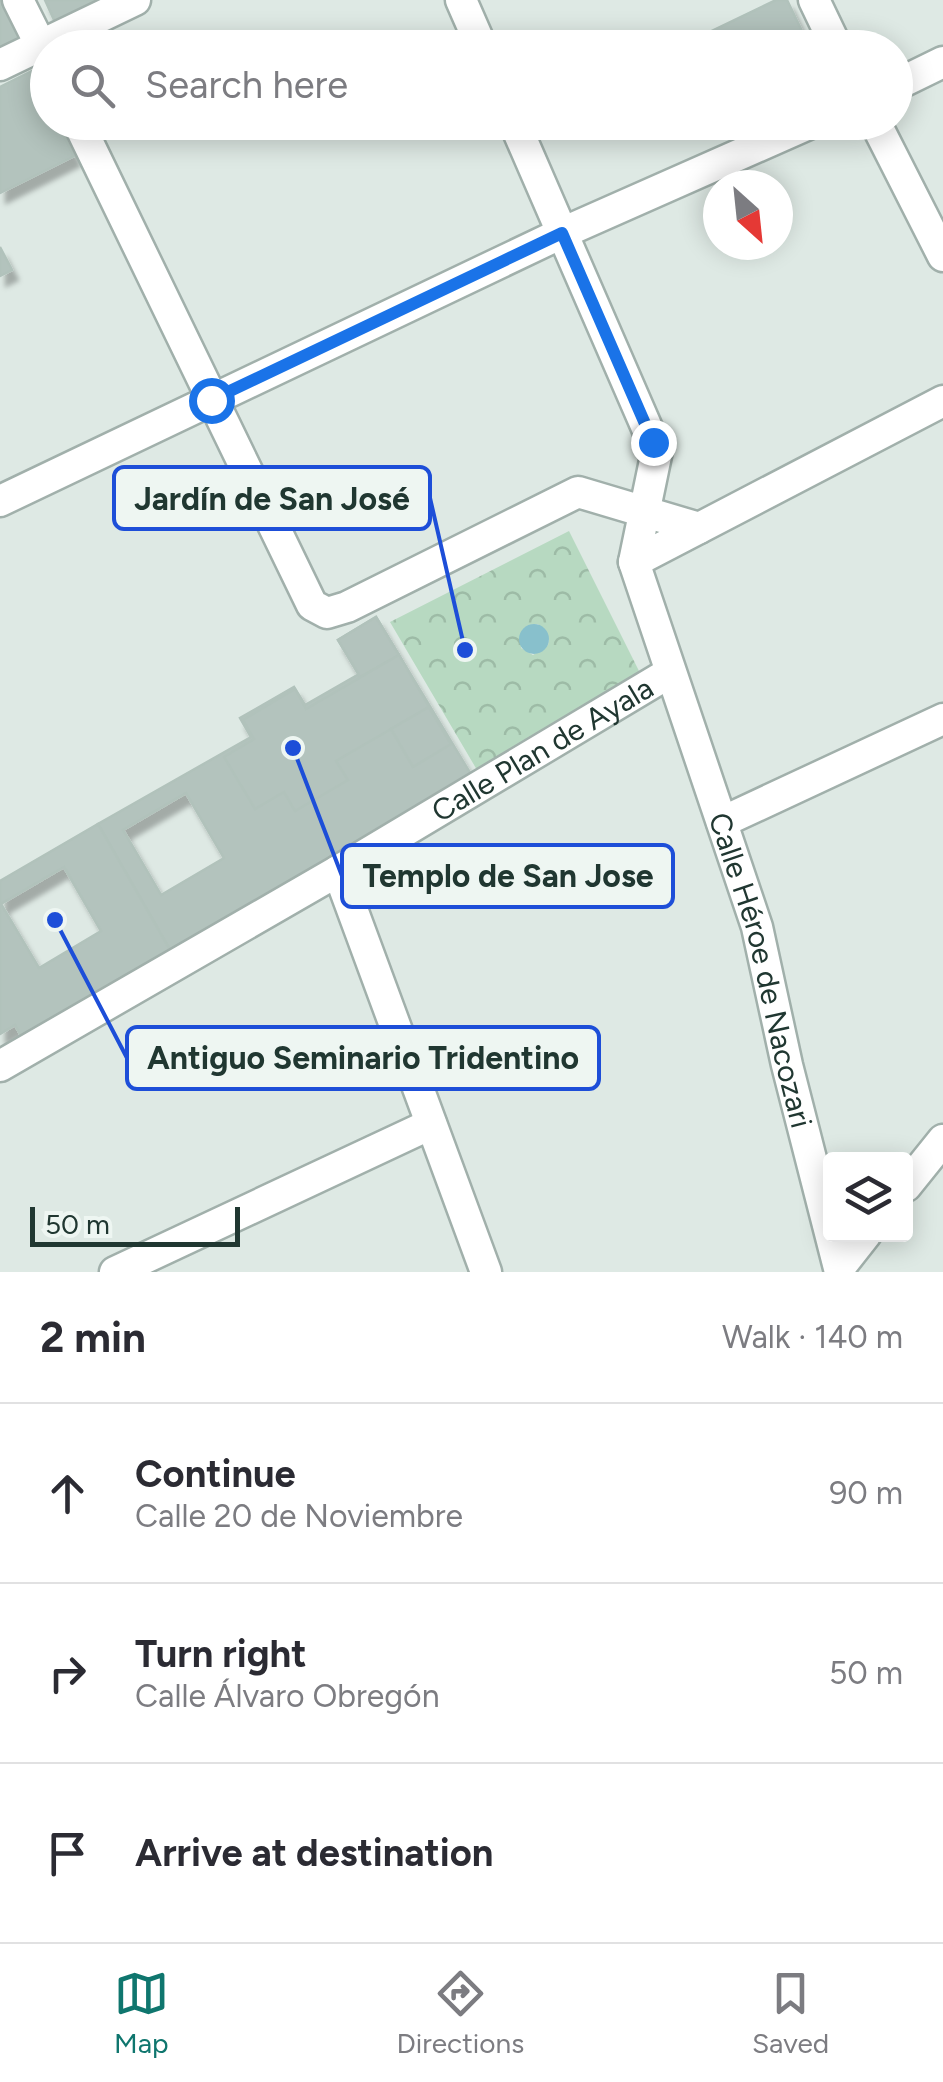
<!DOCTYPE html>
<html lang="en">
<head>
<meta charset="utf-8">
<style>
	body { margin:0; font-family:Figtree,sans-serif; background:#f7f7f7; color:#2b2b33 }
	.controls { position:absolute; right:30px; bottom:30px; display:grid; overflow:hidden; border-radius:10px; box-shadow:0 5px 25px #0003 }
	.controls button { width:90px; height:90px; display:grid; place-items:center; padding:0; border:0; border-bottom:2px solid #e1e1e2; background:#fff; color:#2b2b33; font:50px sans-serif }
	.compass { position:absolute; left:703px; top:170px; width:90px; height:90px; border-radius:50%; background:#fff; box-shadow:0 5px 25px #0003; rotate:153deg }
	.scale { position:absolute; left:30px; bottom:25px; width:210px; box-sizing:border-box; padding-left:10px; border:5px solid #203731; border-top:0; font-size:28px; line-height:35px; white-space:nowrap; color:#203731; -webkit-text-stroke:8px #eef6f2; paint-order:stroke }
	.stop { position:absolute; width:30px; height:30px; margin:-22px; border:8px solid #1a73e8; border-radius:50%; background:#fff }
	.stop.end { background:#1a73e8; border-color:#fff; box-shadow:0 2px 10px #0008 }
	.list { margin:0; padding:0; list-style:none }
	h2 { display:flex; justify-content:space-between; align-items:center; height:130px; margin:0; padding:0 40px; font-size:42px }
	h2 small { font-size:32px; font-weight:400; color:#7c7c81 }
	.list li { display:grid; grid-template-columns:65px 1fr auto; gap:30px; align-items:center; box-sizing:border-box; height:180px; padding:0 40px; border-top:2px solid #e1e1e2 }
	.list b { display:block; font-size:38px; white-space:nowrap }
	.list p { margin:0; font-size:32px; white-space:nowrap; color:#7c7c81 }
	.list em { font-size:32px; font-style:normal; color:#7c7c81 }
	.icon { flex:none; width:55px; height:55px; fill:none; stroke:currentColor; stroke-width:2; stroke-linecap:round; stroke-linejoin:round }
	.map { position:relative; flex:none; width:943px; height:1272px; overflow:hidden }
	.search { position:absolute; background:#fff; box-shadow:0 5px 25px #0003; left:30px; right:30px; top:30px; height:110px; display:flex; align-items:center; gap:25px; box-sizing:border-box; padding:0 35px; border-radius:55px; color:#7c7c81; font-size:38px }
	.sheet { height:670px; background:#fff }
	nav { display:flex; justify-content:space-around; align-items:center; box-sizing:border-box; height:140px; border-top:2px solid #e1e1e2; background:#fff; font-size:28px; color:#7c7c81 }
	nav a { display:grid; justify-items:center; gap:5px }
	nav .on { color:#0f766e }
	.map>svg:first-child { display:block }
</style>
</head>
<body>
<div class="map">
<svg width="943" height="1272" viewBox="0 0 943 1272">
	<defs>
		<pattern id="park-crowns" width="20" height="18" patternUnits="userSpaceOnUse" patternTransform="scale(2.5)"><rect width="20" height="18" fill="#b7d9c1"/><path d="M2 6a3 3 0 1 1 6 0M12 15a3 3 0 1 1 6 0" fill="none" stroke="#9dbba6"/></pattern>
		<filter id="shadow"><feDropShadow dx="6" dy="10" stdDeviation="2.5" flood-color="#0004"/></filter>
	</defs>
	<rect width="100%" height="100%" fill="#dee9e4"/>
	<path fill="url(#park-crowns)" fill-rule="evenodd" d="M569,531L642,677L477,770L390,622ZM538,624L549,640L548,645L533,655L521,648L528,625Z"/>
	<circle fill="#88c0cc" cx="534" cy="639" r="15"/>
	<g fill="#b3c3bd" stroke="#b1c2bb" stroke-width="2.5" fill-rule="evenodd" filter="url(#shadow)">
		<polygon points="0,0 6,0 24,37 0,48"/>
		<polygon points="45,0 101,0 55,22"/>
		<polygon points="776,0 787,0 810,48 704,48 699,37"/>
		<polygon points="32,71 48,103 48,122 57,122 74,156 0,193 0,87"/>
		<polygon points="0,247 12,270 0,276"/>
		<path d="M376,617L472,776L170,950L98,824L251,737L240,718L294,687L305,705L359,674L338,640ZM186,793L224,858L161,895L123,830Z"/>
		<polygon points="376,617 399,655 360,677 338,640"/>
		<polygon points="399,655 429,707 336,761 348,780 295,811 284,792 255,809 224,757 254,739 243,720 295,689 306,709"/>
		<polygon points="429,707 451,744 413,767 391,729"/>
		<path d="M98,824L170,950L21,1036L15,1025L0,1034V881ZM64,867L101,931L39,968L1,904Z"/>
	</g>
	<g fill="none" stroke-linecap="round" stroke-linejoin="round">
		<defs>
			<g id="minor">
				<polyline points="18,0 48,60"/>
				<polyline points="461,0 482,48"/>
				<polyline points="814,0 837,48"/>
				<polyline points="0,65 135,0"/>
				<polyline points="896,85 943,62"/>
				<polyline points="78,122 312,605 327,613 347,607 578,492 699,528"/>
				<path id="s1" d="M514,122L657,451L634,562L757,927L787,1065L840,1272"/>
				<polyline points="875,122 943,256"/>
				<polyline points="0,501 562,233 813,122"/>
				<polyline points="634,562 943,401"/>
				<polyline points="722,822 943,719"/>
				<polyline points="338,871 486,1272"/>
				<path id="s2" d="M0,1066L338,871L669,673"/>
				<polyline points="906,1186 943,1140"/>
				<polyline points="840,1267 866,1234"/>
				<polyline points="115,1272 431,1124"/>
			</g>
		</defs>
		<use href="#minor" stroke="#a1b0ab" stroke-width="35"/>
		<use href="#minor" stroke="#fff" stroke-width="30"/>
	</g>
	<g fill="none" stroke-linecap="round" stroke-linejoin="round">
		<polyline stroke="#1a73e8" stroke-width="12" points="211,400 562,233 653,442"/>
	</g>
	<g text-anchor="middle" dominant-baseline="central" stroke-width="10" stroke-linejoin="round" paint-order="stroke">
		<g font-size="30" fill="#203731" stroke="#eef6f2">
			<text stroke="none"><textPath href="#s2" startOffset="628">Calle Plan de Ayala</textPath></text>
			<text stroke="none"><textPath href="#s1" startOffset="900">Calle Héroe de Nacozari</textPath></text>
		</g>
	</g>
	<path fill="none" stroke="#1d4ed8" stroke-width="4" d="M465 650L430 498M293 748L342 876M55 920L127 1058"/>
	<g fill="#1d4ed8" stroke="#eef6f2" stroke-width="4">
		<circle cx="465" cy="650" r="10"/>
		<circle cx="293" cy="748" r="10"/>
		<circle cx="55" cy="920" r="10"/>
	</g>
	<g fill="#eef6f2" stroke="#1d4ed8" stroke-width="4">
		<rect x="114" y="467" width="316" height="62" rx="10"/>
		<rect x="342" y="845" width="331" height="62" rx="10"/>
		<rect x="127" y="1027" width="472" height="62" rx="10"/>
	</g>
	<g font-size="32" text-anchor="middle" font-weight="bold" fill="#203731">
		<text x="272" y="510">Jardín de San José</text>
		<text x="508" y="887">Templo de San Jose</text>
		<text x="363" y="1069">Antiguo Seminario Tridentino</text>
	</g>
</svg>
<div class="controls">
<button><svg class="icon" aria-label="layers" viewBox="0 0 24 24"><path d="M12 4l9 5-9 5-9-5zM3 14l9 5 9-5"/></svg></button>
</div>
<svg class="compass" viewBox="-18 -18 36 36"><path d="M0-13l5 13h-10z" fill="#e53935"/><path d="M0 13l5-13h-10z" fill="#7c7c81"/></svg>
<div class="scale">50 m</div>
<div class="stop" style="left:211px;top:400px"></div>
<div class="stop end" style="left:653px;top:442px"></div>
<div class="search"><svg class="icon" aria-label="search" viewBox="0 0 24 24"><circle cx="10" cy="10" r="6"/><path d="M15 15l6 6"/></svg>Search here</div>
</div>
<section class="sheet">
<h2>2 min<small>Walk · 140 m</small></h2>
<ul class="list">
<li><svg class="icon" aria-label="ahead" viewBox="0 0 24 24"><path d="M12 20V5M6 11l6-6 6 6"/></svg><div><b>Continue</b><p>Calle 20 de Noviembre</p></div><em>90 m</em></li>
<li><svg class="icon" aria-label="right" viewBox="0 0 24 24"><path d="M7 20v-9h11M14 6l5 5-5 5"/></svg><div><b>Turn right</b><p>Calle Álvaro Obregón</p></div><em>50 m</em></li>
<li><svg class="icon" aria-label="arrive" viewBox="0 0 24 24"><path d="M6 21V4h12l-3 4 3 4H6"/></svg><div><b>Arrive at destination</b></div></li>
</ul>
</section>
<nav>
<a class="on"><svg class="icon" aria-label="map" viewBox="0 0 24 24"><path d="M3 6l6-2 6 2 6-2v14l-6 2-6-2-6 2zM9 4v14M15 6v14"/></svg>Map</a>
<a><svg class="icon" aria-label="directions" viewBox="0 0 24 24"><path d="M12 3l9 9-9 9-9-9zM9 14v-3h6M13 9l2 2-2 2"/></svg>Directions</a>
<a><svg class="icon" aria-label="saved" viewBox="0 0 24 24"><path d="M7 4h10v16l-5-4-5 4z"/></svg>Saved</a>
</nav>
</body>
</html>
